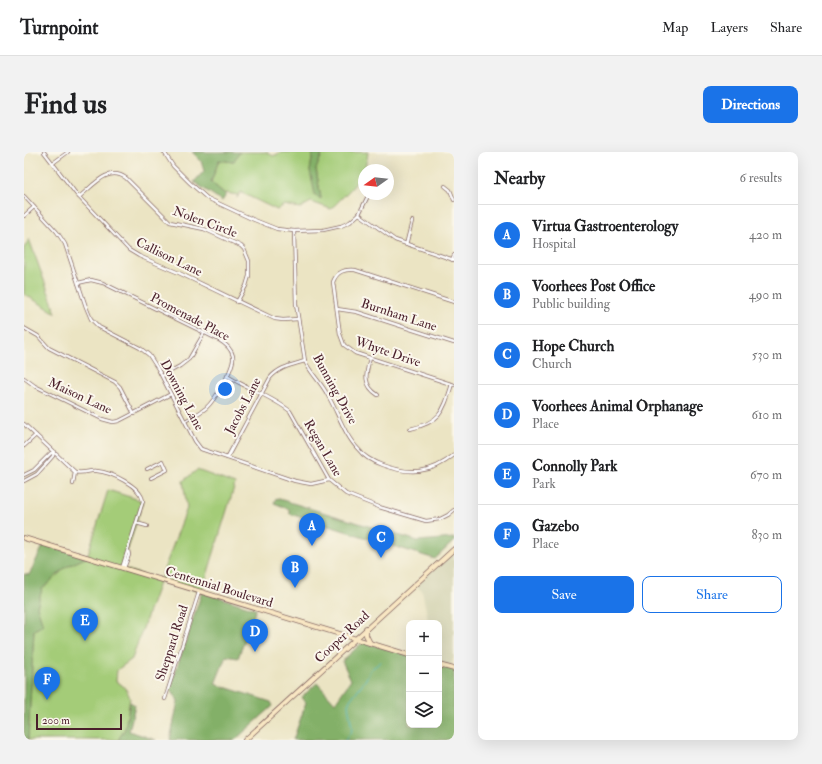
<!DOCTYPE html>
<html lang="en">
<head>
<meta charset="utf-8">
<style>
	body { margin:0; font-family:"IM FELL Double Pica",serif; background:#f2f2f2; color:#202124 }
	.controls { position:absolute; right:12px; bottom:12px; display:grid; overflow:hidden; border-radius:8px; box-shadow:0 4px 16px #0002 }
	.controls button { width:36px; height:36px; display:grid; place-items:center; padding:0; border:0; border-bottom:1px solid #e0e0e0; background:#fff; color:#202124; font:20px sans-serif }
	.compass { position:absolute; left:334px; top:12px; width:36px; height:36px; border-radius:50%; background:#fff; box-shadow:0 4px 16px #0002; rotate:255deg }
	.scale { position:absolute; left:12px; bottom:10px; width:86px; box-sizing:border-box; padding-left:4px; border:2px solid #4a1f2b; border-top:0; font-size:11px; line-height:14px; white-space:nowrap; color:#4a1f2b; -webkit-text-stroke:3px #fbf7ec; paint-order:stroke }
	.you { position:absolute; left:201px; top:237px; width:14px; height:14px; margin:-10px; border:3px solid #fff; border-radius:50%; background:#1a73e8; box-shadow:0 0 0 6px #1a73e833 }
	.badge { display:grid; place-items:center; width:26px; height:26px; border-radius:50%; background:#1a73e8; color:#fff; font-size:13px; font-weight:700 }
	.pin { position:absolute; translate:-50% -33px; filter:drop-shadow(0 1px 2px #0008) }
	.pin::after { content:''; position:absolute; top:21px; width:14px; height:12px; background:inherit; clip-path:polygon(0 0,100% 0,50% 100%) }
	.list { margin:0; padding:0; list-style:none }
	h2 { display:flex; justify-content:space-between; align-items:center; height:52px; margin:0; padding:0 16px; font-size:17px }
	h2 small { font-size:13px; font-weight:400; color:#757577 }
	.list li { display:grid; grid-template-columns:26px 1fr auto; gap:12px; align-items:center; box-sizing:border-box; height:60px; padding:0 16px; border-top:1px solid #e0e0e0 }
	.list b { display:block; font-size:15px; white-space:nowrap }
	.list p { margin:0; font-size:13px; white-space:nowrap; color:#757577 }
	.list em { font-size:13px; font-style:normal; color:#757577 }
	.actions { display:flex; gap:8px; padding:12px 16px }
	.actions a { flex:1; padding:9px 0; border:1px solid #1a73e8; border-radius:8px; text-align:center; font-size:14px; color:#1a73e8 }
	.actions .main { background:#1a73e8; color:#fff }
	.icon { flex:none; width:22px; height:22px; fill:none; stroke:currentColor; stroke-width:2; stroke-linecap:round; stroke-linejoin:round }
	.map { position:relative; flex:none; width:430px; height:588px; overflow:hidden; border-radius:8px }
	header { display:flex; align-items:center; gap:24px; box-sizing:border-box; height:56px; padding:0 20px; background:#fff; border-bottom:1px solid #e0e0e0 }
	header strong { font-size:19px }
	nav { display:flex; gap:22px; margin-inline-start:auto; font-size:14px }
	.intro { display:flex; align-items:center; justify-content:space-between; box-sizing:border-box; height:96px; padding:0 24px }
	h1 { margin:0; font-size:28px }
	.button { padding:10px 18px; border-radius:8px; background:#1a73e8; color:#fff; font-size:14px; font-weight:700 }
	main { display:flex; gap:24px; padding:0 24px }
	aside { flex:1; background:#fff; border-radius:8px; box-shadow:0 4px 16px #0002 }
	.map>svg:first-child { display:block }
</style>
</head>
<body>
<header>
<strong>Turnpoint</strong>
<nav><a>Map</a><a>Layers</a><a>Share</a></nav>
</header>
<div class="intro"><h1>Find us</h1><a class="button">Directions</a></div>
<main>
<div class="map">
<svg width="430" height="588" viewBox="0 0 430 588">
	<rect width="100%" height="100%" fill="#fbf7ec"/>
	<filter id="ink" filterUnits="userSpaceOnUse"><feTurbulence type="fractalNoise" baseFrequency=".025" numOctaves="2"/><feDisplacementMap in="SourceGraphic" scale="8" xChannelSelector="R" yChannelSelector="G"/><feConvolveMatrix kernelMatrix="1 2 1 2 8 2 1 2 1" color-interpolation-filters="sRGB"/></filter>
	<filter id="wash" filterUnits="userSpaceOnUse"><feTurbulence type="fractalNoise" baseFrequency=".012" numOctaves="4" result="noise"/><feDisplacementMap in="SourceGraphic" scale="16" xChannelSelector="R" yChannelSelector="G"/><feGaussianBlur stdDeviation="0.9" result="paint"/><feColorMatrix in="noise" values="0 0 0 0 0 0 0 0 0 0 0 0 0 0 0 0 0 1.4 0 .05"/><feComposite in="paint" operator="in"/></filter>
	<g filter="url(#wash)">
		<rect width="100%" height="100%" fill="#ebe4c3"/>
		<polygon fill="#d7d6b6" points="430,399 430,504 426,516 415,513 415,471 404,471 404,468 398,439 391,433"/>
		<g fill="#a4cc78" stroke="#777652">
			<path d="M216,0H243L249,4L259,0H289L286,19L297,46L292,17L299,0H344C342,27 324,39 307,57L287,50L276,56L260,53L253,58L216,40L213,46L214,43L202,41V43L187,30L195,8L209,10Z"/>
			<polygon points="5,87 32,161 0,142 0,96"/>
			<polygon points="173,318 211,332 178,440 136,428 108,507 93,518 92,529 98,533 103,539 106,546 101,577 94,588 4,588 10,478 19,473 13,455 18,437 42,415 63,405 84,338 119,349 98,416 136,428 163,356 159,329"/>
		</g>
		<g fill="#83b068" stroke="#66684a">
			<polygon points="168,0 216,0 209,10 195,8 187,30 202,43 198,49 170,30 180,19 177,9"/>
			<polygon points="289,0 299,0 292,17 297,47 291,43 286,19"/>
			<polygon points="252,346 394,389 430,386 430,389 411,407 266,362 265,357 250,351"/>
			<polygon points="20,392 63,405 42,415 18,437 13,455 19,473 10,478 4,588 0,588 0,422 5,423"/>
			<polygon points="178,440 232,457 214,506 202,504 191,532 247,550 249,554 211,588 146,588 154,549 146,536"/>
			<polygon points="339,490 385,503 385,573 415,573 415,513 430,517 430,588 269,588 282,551 278,545 293,531 311,551 327,528 318,509"/>
			<polygon points="106,550 111,553 105,579 132,588 94,588 101,577"/>
		</g>
		<g fill="none" stroke-linecap="round" stroke-linejoin="round">
			<polyline stroke="#45b5bb" stroke-width="1" points="321,588 327,580 328,576 324,553 326,548 342,527 347,517 357,510"/>
		</g>
	</g>
	<g filter="url(#ink)">
		<g fill="none" stroke-linecap="round" stroke-linejoin="round">
			<defs>
				<g id="street">
					<polyline points="20,0 53,43 105,98 115,104 155,121 251,167 259,168 274,167"/>
					<polyline points="140,0 149,14 166,31 183,46 228,67 253,77 270,79 299,78 317,74 326,70 335,62 345,42"/>
					<polyline points="29,11 44,0"/>
					<polyline points="364,28 365,28"/>
					<polyline points="421,34 426,38 430,48"/>
					<polyline points="0,44 33,80 41,92 62,155 67,167 75,175 116,196 125,203 134,217 171,289 177,297 271,329 287,332 305,328"/>
					<path d="M55,45C69,34 84,13 102,26L146,70L180,77L217,94L220,97L225,109V124L222,134L213,150"/>
					<polyline points="335,62 371,88 430,108"/>
					<polyline points="0,64 10,55"/>
					<path d="M270,79L272,152L281,209C286,221 297,230 303,242C314,260 320,283 335,298C340,305 350,310 358,313C385,323 407,322 430,303"/>
					<polyline points="382,93 388,69"/>
					<polyline points="428,108 430,103"/>
					<path d="M54,131L67,128L79,131L195,188C202,192 207,196 209,204C211,215 191,248 182,256C176,261 168,265 161,269"/>
					<path d="M430,150L331,118C321,117 313,119 309,130L316,182L320,193L331,201L430,233"/>
					<polyline points="313,157 333,160 430,191"/>
					<polyline points="0,176 14,184 25,196 91,230 96,235 110,262"/>
					<path d="M346,206C342,221 338,233 354,243"/>
					<polyline points="138,224 156,214 165,207 180,181"/>
					<path d="M203,224C224,237 247,244 266,259L305,328L322,342L355,355L402,369L416,367L424,363L430,358"/>
					<polyline points="0,226 11,234 78,267 89,270 95,269 147,242"/>
					<path d="M0,272L51,320C60,322 65,318 73,319C86,320 117,334 119,349L98,416"/>
					<path d="M386,277C417,270 419,260 428,232"/>
					<polyline points="0,294 12,283"/>
					<path d="M203,306L246,226C255,215 268,213 281,209"/>
					<polyline points="123,317 139,309 143,318 127,326"/>
					<polyline points="0,323 10,318 27,301 29,301"/>
					<polyline points="0,329 13,322 29,304 30,300"/>
					<polyline points="49,332 51,320"/>
					<polyline points="112,371 123,374"/>
					<polyline points="100,416 105,403 104,398"/>
					<polyline points="141,547 175,440"/>
				</g>
				<g id="secondary">
					<polyline points="0,386 385,503"/>
					<polyline points="342,476 342,483 346,491"/>
					<polyline points="415,513 430,517"/>
					<polyline points="221,588 430,397"/>
				</g>
			</defs>
			<use href="#street" stroke="#826460" stroke-width="4"/>
			<use href="#secondary" stroke="#826460" stroke-width="5.5"/>
			<use href="#street" stroke="#fff" stroke-width="2.5"/>
			<use href="#secondary" stroke="#f9e7c3" stroke-width="4"/>
		</g>
	</g>
	<g text-anchor="middle" dominant-baseline="central" stroke-width="4" stroke-linejoin="round" paint-order="stroke">
		<g font-size="13" fill="#4a1f2b" stroke="#fbf7ec">
			<text transform="translate(181 70) rotate(20)">Nolen Circle</text>
			<text transform="translate(145 105) rotate(26)">Callison Lane</text>
			<text transform="translate(375 163) rotate(18)">Burnham Lane</text>
			<text transform="translate(166 165) rotate(28)">Promenade Place</text>
			<text transform="translate(364 200) rotate(19)">Whyte Drive</text>
			<text transform="translate(311 237) rotate(61)">Bunning Drive</text>
			<text transform="translate(158 243) rotate(62)">Downing Lane</text>
			<text transform="translate(56 244) rotate(25)">Maison Lane</text>
			<text transform="translate(219 254) rotate(-62)">Jacobs Lane</text>
			<text transform="translate(299 296) rotate(60)">Regan Lane</text>
			<text transform="translate(195 435) rotate(17)">Centennial Boulevard</text>
			<text transform="translate(318 485) rotate(-43)">Cooper Road</text>
			<text transform="translate(148 491) rotate(-72)">Sheppard Road</text>
		</g>
	</g>
</svg>
<div class="controls">
<button>+</button>
<button>−</button>
<button><svg class="icon" aria-label="layers" viewBox="0 0 24 24"><path d="M12 4l9 5-9 5-9-5zM3 14l9 5 9-5"/></svg></button>
</div>
<svg class="compass" viewBox="-18 -18 36 36"><path d="M0-13l5 13h-10z" fill="#e53935"/><path d="M0 13l5-13h-10z" fill="#757577"/></svg>
<div class="scale">200 m</div>
<div class="you"></div>
<div class="pin badge" style="left:288px;top:394px">A</div>
<div class="pin badge" style="left:271px;top:436px">B</div>
<div class="pin badge" style="left:357px;top:406px">C</div>
<div class="pin badge" style="left:231px;top:500px">D</div>
<div class="pin badge" style="left:61px;top:489px">E</div>
<div class="pin badge" style="left:23px;top:548px">F</div>
</div>
<aside>
<h2>Nearby<small>6 results</small></h2>
<ul class="list">
<li><span class="badge">A</span><div><b>Virtua Gastroenterology</b><p>Hospital</p></div><em>420 m</em></li>
<li><span class="badge">B</span><div><b>Voorhees Post Office</b><p>Public building</p></div><em>490 m</em></li>
<li><span class="badge">C</span><div><b>Hope Church</b><p>Church</p></div><em>530 m</em></li>
<li><span class="badge">D</span><div><b>Voorhees Animal Orphanage</b><p>Place</p></div><em>610 m</em></li>
<li><span class="badge">E</span><div><b>Connolly Park</b><p>Park</p></div><em>670 m</em></li>
<li><span class="badge">F</span><div><b>Gazebo</b><p>Place</p></div><em>830 m</em></li>
</ul>
<div class="actions"><a class="main">Save</a><a>Share</a></div>
</aside>
</main>
</body>
</html>
